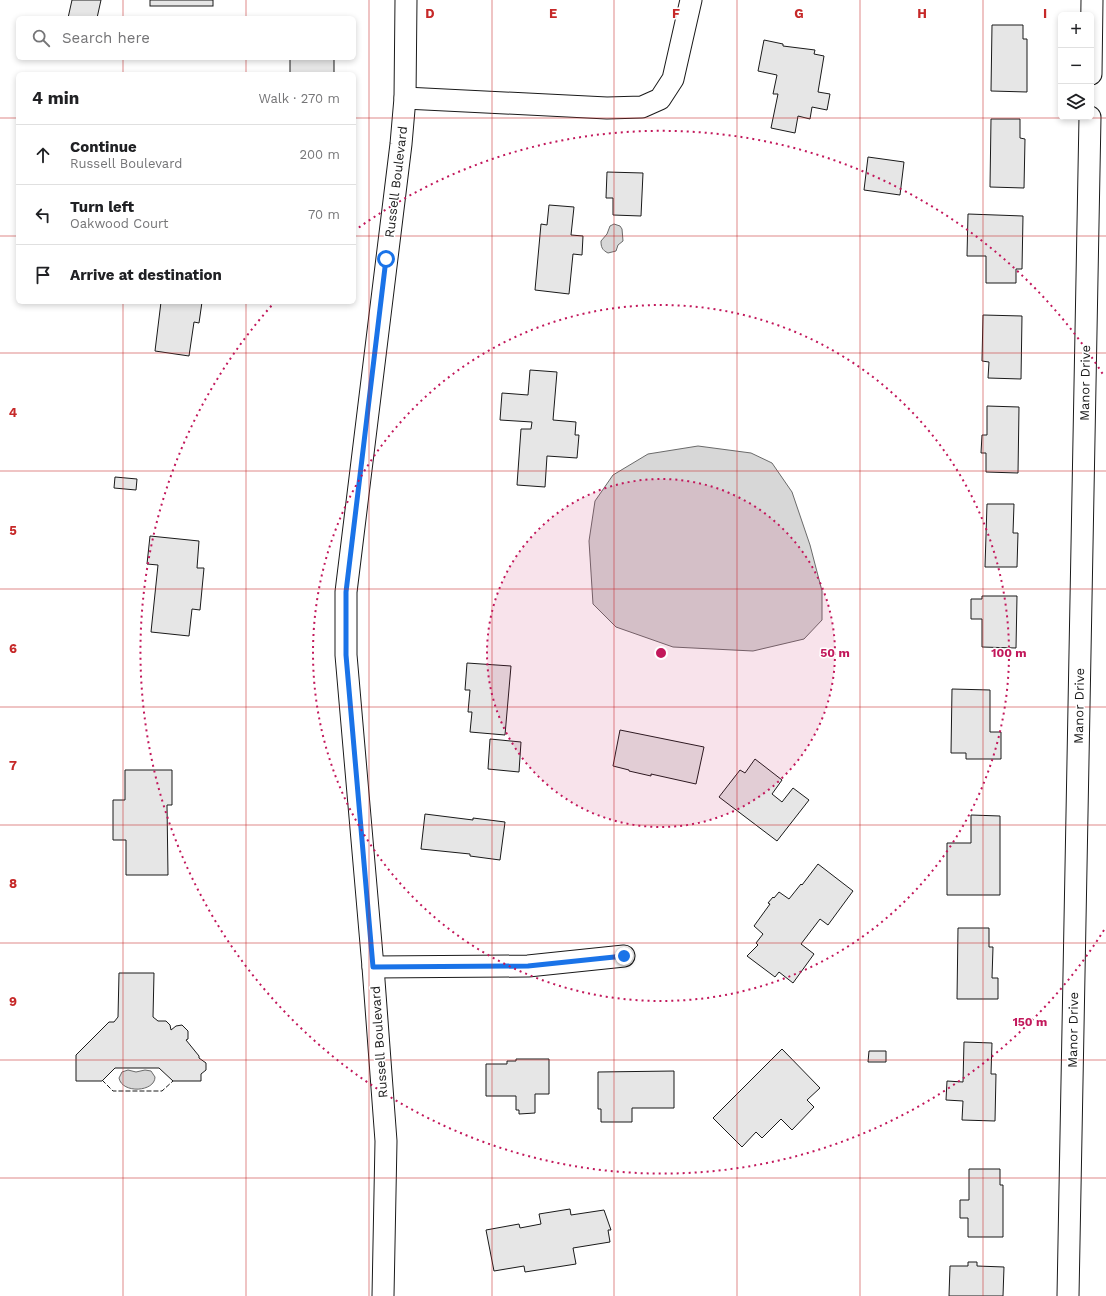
<!DOCTYPE html>
<html lang="en">
<head>
<meta charset="utf-8">
<style>
	body { margin:0; font-family:"Work Sans",sans-serif; background:#f6f6f6; color:#202124 }
	.controls { position:absolute; right:12px; top:12px; display:grid; overflow:hidden; border-radius:6px; box-shadow:0 2px 6px #0003 }
	.controls button { width:36px; height:36px; display:grid; place-items:center; padding:0; border:0; border-bottom:1px solid #e0e0e0; background:#fff; color:#202124; font:20px sans-serif }
	.stop { position:absolute; width:12px; height:12px; margin:-9px; border:3px solid #1a73e8; border-radius:50%; background:#fff }
	.stop.end { background:#1a73e8; border-color:#fff; box-shadow:0 1px 4px #0008 }
	.list { margin:0; padding:0; list-style:none }
	h2 { display:flex; justify-content:space-between; align-items:center; height:52px; margin:0; padding:0 16px; font-size:17px }
	h2 small { font-size:13px; font-weight:400; color:#757577 }
	.list li { display:grid; grid-template-columns:26px 1fr auto; gap:12px; align-items:center; box-sizing:border-box; height:60px; padding:0 16px; border-top:1px solid #e0e0e0 }
	.list b { display:block; font-size:15px; white-space:nowrap }
	.list p { margin:0; font-size:13px; white-space:nowrap; color:#757577 }
	.list em { font-size:13px; font-style:normal; color:#757577 }
	.icon { flex:none; width:22px; height:22px; fill:none; stroke:currentColor; stroke-width:2; stroke-linecap:round; stroke-linejoin:round }
	.map { position:relative; flex:none; width:1106px; height:1296px; overflow:hidden }
	.search { position:absolute; background:#fff; box-shadow:0 2px 6px #0003; left:16px; top:16px; width:340px; height:44px; display:flex; align-items:center; gap:10px; box-sizing:border-box; padding:0 14px; border-radius:6px; color:#757577; font-size:15px }
	.panel { position:absolute; background:#fff; box-shadow:0 2px 6px #0003; left:16px; top:72px; width:340px; height:232px; border-radius:6px }
	.map>svg:first-child { display:block }
</style>
</head>
<body>
<div class="map">
<svg width="1106" height="1296" viewBox="0 0 1106 1296">
	<rect width="100%" height="100%" fill="#fff"/>
	<g fill="#d7d7d7" stroke="#6a6a6a">
		<path d="M614,224L620,226L622,229L623,241L618,245L616,251L608,253C602,250 601,247 601,241L607,234L610,226Z"/>
		<polygon points="698,446 751,453 772,463 792,492 810,545 822,591 822,620 804,639 753,651 673,647 616,627 593,604 589,541 595,501 613,475 648,454"/>
		<path d="M128,1070L136,1072L145,1070L151,1071L155,1077C155,1092 122,1094 119,1078L122,1072Z"/>
	</g>
	<g fill="#e6e6e6" stroke="#1a1a1a">
		<polygon points="72,0 101,0 97,18 68,18"/>
		<rect x="150" y="0" width="63" height="6"/>
		<polygon points="992,25 1023,25 1023,39 1027,39 1027,92 991,91"/>
		<polygon points="764,40 783,44 783,46 815,50 814,54 824,56 818,92 830,94 827,110 812,107 810,119 798,116 795,133 771,128 778,94 773,94 777,75 758,71"/>
		<rect x="290" y="58" width="44" height="16"/>
		<polygon points="991,119 1020,119 1020,138 1025,139 1024,188 990,187"/>
		<polygon points="868,157 904,162 900,195 864,190"/>
		<polygon points="607,172 643,173 641,216 613,215 613,198 606,198"/>
		<polygon points="549,205 574,207 571,235 583,236 582,255 573,254 569,294 535,290 541,224 547,225"/>
		<polygon points="968,214 1023,216 1022,269 1016,269 1016,283 986,283 986,256 967,256"/>
		<polygon points="161,302 202,302 199,323 194,322 189,356 155,351"/>
		<polygon points="983,315 1022,316 1021,379 988,378 989,362 982,361"/>
		<polygon points="530,370 557,372 553,420 576,422 575,435 579,435 577,458 547,456 545,487 517,485 521,429 531,429 532,422 500,420 502,393 528,395"/>
		<polygon points="987,406 1019,407 1018,473 986,472 986,453 981,453 982,435 987,435"/>
		<polygon points="115,477 137,479 136,490 114,488"/>
		<polygon points="987,504 1014,504 1013,533 1018,533 1017,567 985,567"/>
		<polygon points="150,536 199,541 197,568 204,568 200,610 192,609 189,636 151,632 158,565 147,564"/>
		<polygon points="982,596 1017,596 1016,648 982,647 982,619 971,619 971,599 982,599"/>
		<polygon points="467,663 511,666 505,735 470,732 472,712 468,712 470,690 465,690"/>
		<polygon points="952,689 990,690 990,732 1001,732 1001,759 966,759 966,753 951,753"/>
		<polygon points="620,730 704,747 696,784 651,774 651,776 629,771 629,770 613,766"/>
		<polygon points="490,739 521,742 519,772 488,769"/>
		<polygon points="755,759 782,780 772,794 782,802 793,788 809,800 777,841 719,797 740,770 745,773"/>
		<polygon points="125,770 172,770 172,805 167,805 168,875 126,875 126,840 113,840 113,800 125,800"/>
		<polygon points="425,814 473,820 473,818 505,822 500,860 470,856 470,854 421,849"/>
		<polygon points="971,815 1000,816 1000,895 947,895 947,843 971,843"/>
		<polygon points="818,864 853,891 828,925 820,919 801,944 814,954 793,983 779,972 775,977 747,956 758,945 756,943 763,934 754,926 770,904 768,903 773,897 774,898 779,892 789,899 801,884 802,885"/>
		<polygon points="958,928 989,928 989,947 993,947 992,978 998,978 998,999 957,999"/>
		<polygon points="119,973 154,973 153,1017 158,1021 166,1021 170,1025 171,1030 176,1026 182,1025 188,1031 188,1039 186,1040 199,1056 199,1058 206,1063 206,1070 201,1074 201,1081 173,1081 159,1068 115,1068 102,1081 76,1081 76,1055 109,1022 114,1022 118,1017"/>
		<polygon points="964,1042 992,1043 991,1074 996,1074 995,1121 962,1120 963,1101 946,1100 947,1081 963,1082"/>
		<polygon points="782,1049 820,1088 807,1100 814,1107 792,1130 781,1119 762,1138 756,1132 742,1147 713,1118"/>
		<polygon points="869,1051 886,1051 886,1062 868,1062"/>
		<polygon points="516,1059 549,1059 549,1094 535,1094 535,1113 519,1114 519,1110 516,1110 516,1096 486,1096 486,1064 507,1064 507,1061 516,1061"/>
		<polygon points="674,1071 674,1108 632,1108 632,1122 601,1122 601,1109 598,1109 598,1072"/>
		<polygon points="969,1169 1000,1169 1000,1185 1003,1185 1003,1237 968,1237 968,1218 960,1218 960,1200 969,1200"/>
		<polygon points="570,1209 571,1215 604,1210 611,1230 608,1230 610,1242 573,1248 576,1264 525,1272 524,1266 494,1271 486,1230 519,1224 520,1228 541,1224 539,1214"/>
		<polygon points="968,1262 977,1262 977,1266 1004,1267 1003,1296 949,1296 950,1266 968,1266"/>
	</g>
	<g fill="none" stroke-linecap="round" stroke-linejoin="round">
		<defs>
			<g id="minor">
				<polyline points="1091,74 1092,0"/>
				<polyline points="405,98 607,108 642,107 660,99 673,79 691,0"/>
				<polyline points="373,967 528,966 624,956"/>
				<polyline points="383,1296 386,1141 373,967 346,655 346,592 401,144 405,98 406,0"/>
				<polyline points="1068,1296 1090,117"/>
			</g>
		</defs>
		<use href="#minor" stroke="#1a1a1a" stroke-width="23"/>
		<use href="#minor" stroke="#fff" stroke-width="21"/>
		<polyline stroke="#1a1a1a" stroke-width="1" stroke-dasharray="5 2" stroke-linecap="butt" points="102,1080 113,1091 162,1091 173,1081"/>
	</g>
	<g fill="none" stroke-linecap="round" stroke-linejoin="round">
		<polyline stroke="#1a73e8" stroke-width="5" points="386,259 346,592 346,655 373,967 528,966 624,956"/>
	</g>
	<path fill="none" stroke="#c62828" stroke-width="1" stroke-opacity="0.55" d="M123,0V18M246,0V18M369,0V1296M492,0V1296M614,0V1296M737,0V1296M860,0V1296M983,0V1296M123,58V74M246,58V74M0,118H18M354,118H1106M0,236H18M354,236H1106M123,302V1296M246,302V1296M0,353H1106M0,471H1106M0,589H1106M0,707H1106M0,825H1106M0,943H1106M0,1060H1106M0,1178H1106"/>
	<circle cx="661" cy="653" r="174" fill="#c2185b" fill-opacity=".12"/>
	<g fill="none" stroke="#c2185b" stroke-width="2" stroke-dasharray="2 4">
		<circle cx="661" cy="653" r="174"/>
		<circle cx="661" cy="653" r="348"/>
		<path d="M1104 930A522 522 0 1 1 273 304M354 231A522 522 0 0 1 1104 376"/>
	</g>
	<g text-anchor="middle" dominant-baseline="central" stroke-width="3" stroke-linejoin="round" paint-order="stroke">
		<g font-size="13" fill="#1a1a1a" stroke="#fff">
			<text transform="translate(396 182) rotate(-83)">Russell Boulevard</text>
			<text transform="translate(1085 383) rotate(-89)">Manor Drive</text>
			<text transform="translate(1079 706) rotate(-89)">Manor Drive</text>
			<text transform="translate(1073 1030) rotate(-89)">Manor Drive</text>
			<text transform="translate(379 1042) rotate(-94)">Russell Boulevard</text>
		</g>
	</g>
	<g font-size="13" text-anchor="middle" font-weight="bold" fill="#c62828" stroke="#fff" stroke-width="3" stroke-linejoin="round" paint-order="stroke">
		<text x="430" y="18">D</text>
		<text x="553" y="18">E</text>
		<text x="676" y="18">F</text>
		<text x="799" y="18">G</text>
		<text x="922" y="18">H</text>
		<text x="1045" y="18">I</text>
		<text x="13" y="417">4</text>
		<text x="13" y="535">5</text>
		<text x="13" y="653">6</text>
		<text x="13" y="770">7</text>
		<text x="13" y="888">8</text>
		<text x="13" y="1006">9</text>
	</g>
	<circle cx="661" cy="653" r="6" fill="#c2185b" stroke="#fff" stroke-width="2"/>
	<g font-size="12" text-anchor="middle" font-weight="bold" fill="#c2185b" stroke="#fff" stroke-width="3" stroke-linejoin="round" paint-order="stroke">
		<text x="835" y="657">50 m</text>
		<text x="1009" y="657">100 m</text>
		<text x="1030" y="1026">150 m</text>
	</g>
</svg>
<div class="controls">
<button>+</button>
<button>−</button>
<button><svg class="icon" aria-label="layers" viewBox="0 0 24 24"><path d="M12 4l9 5-9 5-9-5zM3 14l9 5 9-5"/></svg></button>
</div>
<div class="stop" style="left:386px;top:259px"></div>
<div class="stop end" style="left:624px;top:956px"></div>
<div class="search"><svg class="icon" aria-label="search" viewBox="0 0 24 24"><circle cx="10" cy="10" r="6"/><path d="M15 15l6 6"/></svg>Search here</div>
<section class="panel">
<h2>4 min<small>Walk · 270 m</small></h2>
<ul class="list">
<li><svg class="icon" aria-label="ahead" viewBox="0 0 24 24"><path d="M12 20V5M6 11l6-6 6 6"/></svg><div><b>Continue</b><p>Russell Boulevard</p></div><em>200 m</em></li>
<li><svg class="icon" aria-label="left" viewBox="0 0 24 24"><path d="M17 20v-9H6M10 6l-5 5 5 5"/></svg><div><b>Turn left</b><p>Oakwood Court</p></div><em>70 m</em></li>
<li><svg class="icon" aria-label="arrive" viewBox="0 0 24 24"><path d="M6 21V4h12l-3 4 3 4H6"/></svg><div><b>Arrive at destination</b></div></li>
</ul>
</section>
</div>
</body>
</html>
